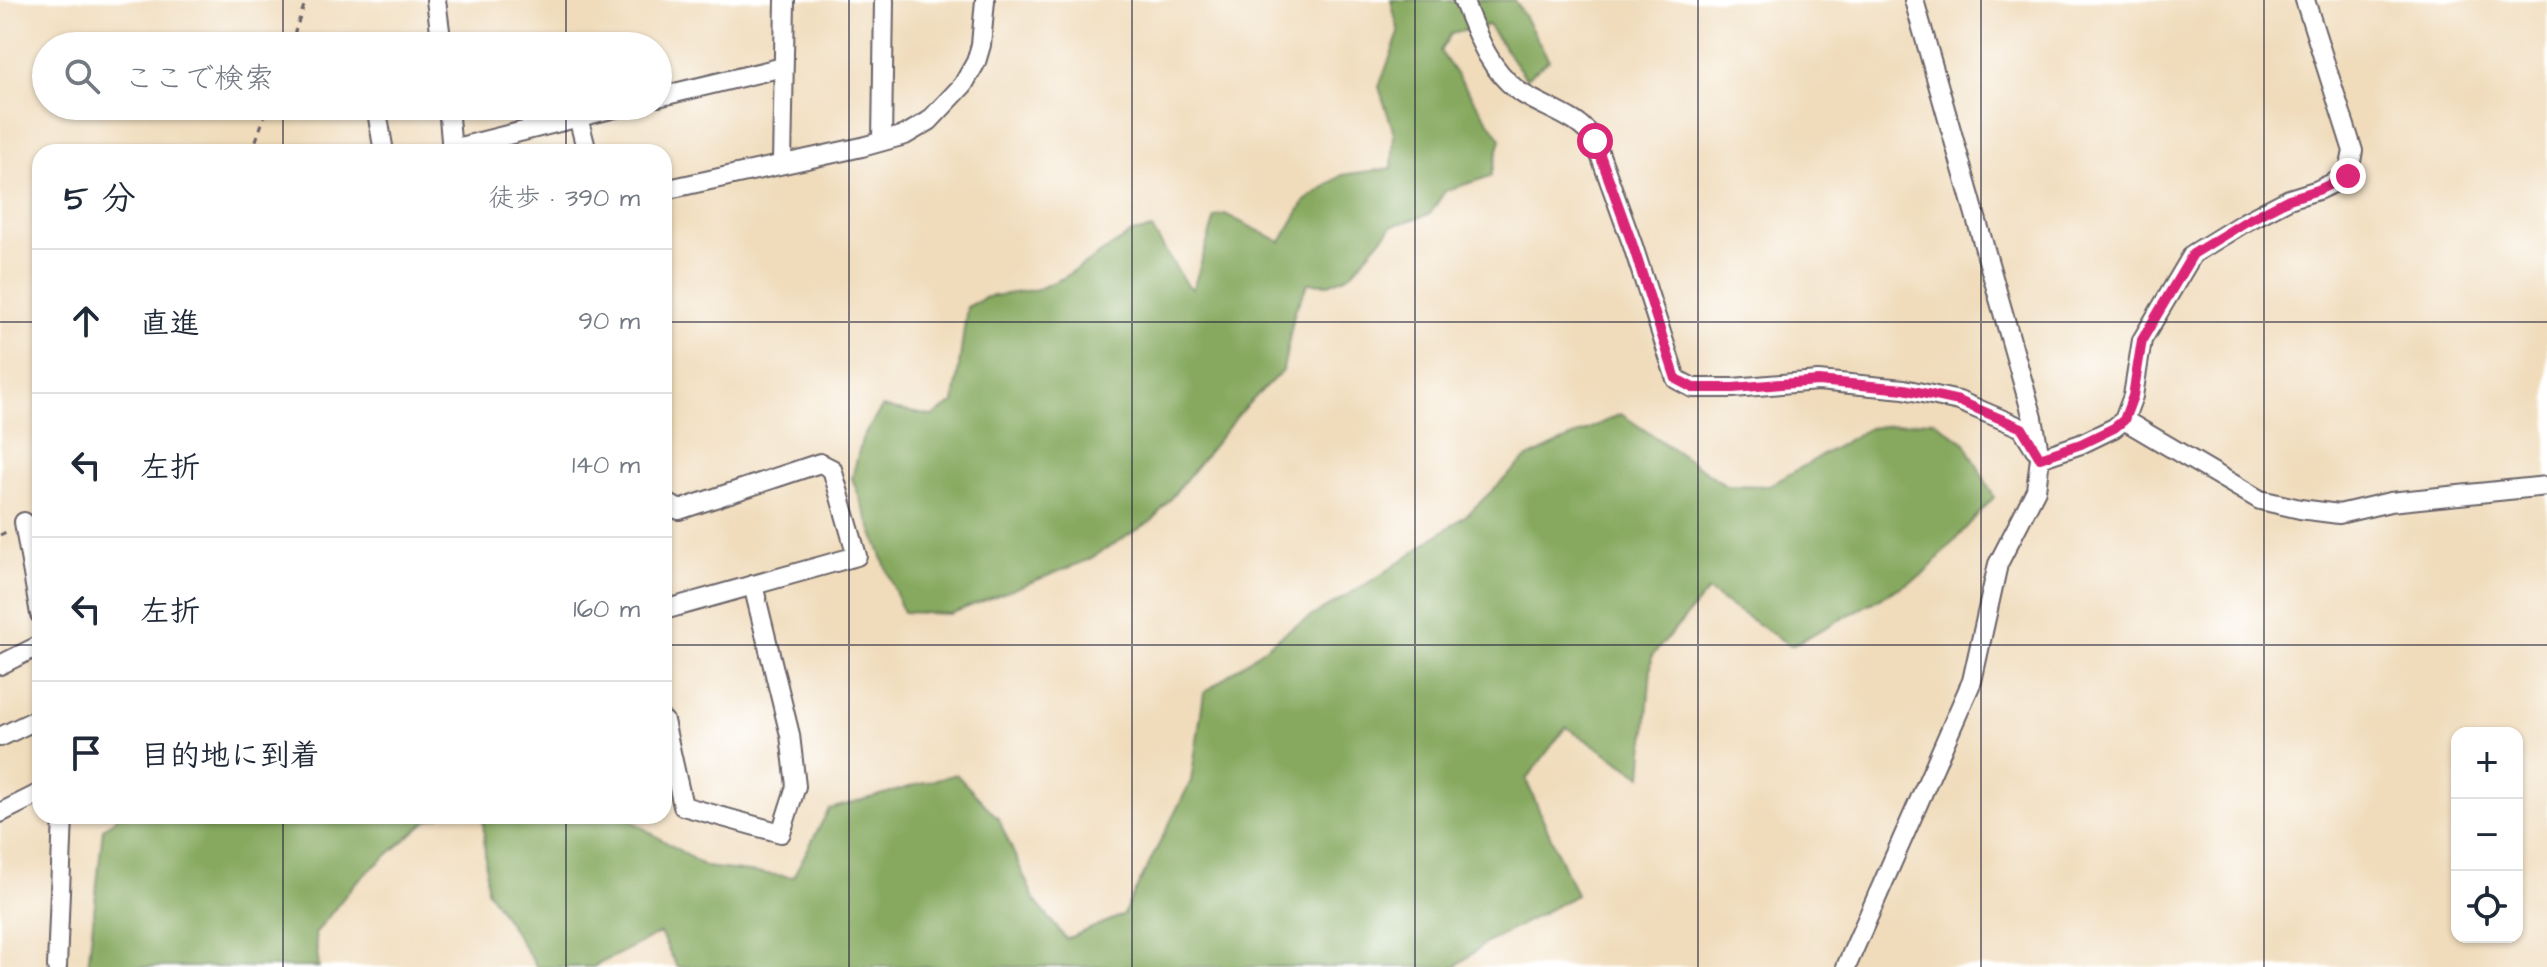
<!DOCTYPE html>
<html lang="ja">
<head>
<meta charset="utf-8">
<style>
	body { margin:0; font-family:"Architects Daughter","Klee One",sans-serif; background:#f2f2f3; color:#1f2937 }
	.controls { position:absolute; right:24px; bottom:24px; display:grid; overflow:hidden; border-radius:16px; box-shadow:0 2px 6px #0004 }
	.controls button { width:72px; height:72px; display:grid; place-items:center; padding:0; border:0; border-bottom:2px solid #e0e1e3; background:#fff; color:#1f2937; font:40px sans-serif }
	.stop { position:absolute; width:24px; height:24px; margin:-18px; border:6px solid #db2777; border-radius:50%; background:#fff }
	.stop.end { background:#db2777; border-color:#fff; box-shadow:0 2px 8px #0008 }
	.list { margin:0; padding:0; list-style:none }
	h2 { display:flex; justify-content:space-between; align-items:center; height:104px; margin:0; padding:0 32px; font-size:34px }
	h2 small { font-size:26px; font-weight:400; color:#747a83 }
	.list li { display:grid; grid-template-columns:52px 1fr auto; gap:24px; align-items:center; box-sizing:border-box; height:144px; padding:0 32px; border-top:2px solid #e0e1e3 }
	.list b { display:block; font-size:30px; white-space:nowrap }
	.list em { font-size:26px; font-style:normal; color:#747a83 }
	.icon { flex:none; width:44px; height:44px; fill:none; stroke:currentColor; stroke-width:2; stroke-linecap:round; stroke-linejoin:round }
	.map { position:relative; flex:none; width:2547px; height:967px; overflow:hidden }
	.search { position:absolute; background:#fff; box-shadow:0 2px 6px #0004; left:32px; top:32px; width:640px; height:88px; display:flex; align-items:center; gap:20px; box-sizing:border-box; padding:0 28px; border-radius:44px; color:#747a83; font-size:30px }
	.panel { position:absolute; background:#fff; box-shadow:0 2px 6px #0004; left:32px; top:144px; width:640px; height:680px; border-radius:24px }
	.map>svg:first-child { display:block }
</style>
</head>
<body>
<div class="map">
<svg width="2547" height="967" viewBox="0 0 2547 967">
	<rect width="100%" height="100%" fill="#fff"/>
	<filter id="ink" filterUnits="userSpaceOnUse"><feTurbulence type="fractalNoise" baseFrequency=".0125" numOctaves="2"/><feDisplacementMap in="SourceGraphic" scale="16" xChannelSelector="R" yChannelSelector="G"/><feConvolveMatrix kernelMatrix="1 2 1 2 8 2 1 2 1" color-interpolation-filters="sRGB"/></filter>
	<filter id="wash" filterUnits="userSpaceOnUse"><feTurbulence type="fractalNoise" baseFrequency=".006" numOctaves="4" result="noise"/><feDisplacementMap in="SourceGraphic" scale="32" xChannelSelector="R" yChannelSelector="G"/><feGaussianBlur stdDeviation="1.8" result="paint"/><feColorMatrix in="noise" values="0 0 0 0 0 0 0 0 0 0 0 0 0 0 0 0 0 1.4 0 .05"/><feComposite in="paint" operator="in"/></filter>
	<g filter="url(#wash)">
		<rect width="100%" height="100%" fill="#f0dcbb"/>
		<g fill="#86a95e" stroke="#54664c" stroke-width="2">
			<polygon points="1391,0 1515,0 1549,60 1526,78 1488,25 1451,34 1440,51 1501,139 1491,176 1445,191 1430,214 1392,226 1350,275 1329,284 1308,283 1295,310 1283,370 1243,409 1153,520 1088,560 950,614 903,612 852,478 862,439 882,407 932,416 954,403 967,307 987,297 1038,289 1063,278 1132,233 1152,229 1186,284 1193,289 1215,217 1225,214 1281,242 1305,201 1342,175 1392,168 1394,133 1379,87 1399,33"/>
			<polygon points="1621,414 1726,485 1769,486 1869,428 1933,420 1965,443 1994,497 1923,575 1791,646 1708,591 1652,656 1642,776 1566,727 1526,780 1576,895 1483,945 1455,967 677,967 660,933 593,967 537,967 487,890 483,816 624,816 706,867 793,877 829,809 956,774 998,818 1035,901 1066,939 1123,915 1191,781 1204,693 1290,629 1381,575 1469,513 1525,459"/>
			<polygon points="119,816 441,816 428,820 355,883 315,934 319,967 88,967 103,829"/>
		</g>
	</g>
	<g filter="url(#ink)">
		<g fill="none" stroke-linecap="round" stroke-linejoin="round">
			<defs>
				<g id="minor">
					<polyline points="436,0 442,46"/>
					<path d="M1463,0C1477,34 1487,66 1517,90C1542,108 1578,115 1595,141L1633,246L1676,379L1693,388H1733L1818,381L1904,389L1959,401L2022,428L2035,449"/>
					<polyline points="658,97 783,67"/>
					<polyline points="376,106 384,152"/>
					<polyline points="448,106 452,152"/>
					<polyline points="578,117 587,152"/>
					<polyline points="882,141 884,0"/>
					<polyline points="452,149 623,106"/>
					<polyline points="782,164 785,0"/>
					<polyline points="664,190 862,147 905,135 929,121 963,85 976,62 981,45 985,0"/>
					<polyline points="2124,420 2260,500 2300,509 2339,514 2390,502 2547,486"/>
					<polyline points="2040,458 2081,444 2114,428 2124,420 2133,396 2142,340 2193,254 2245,222 2289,199 2318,190 2348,176 2353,151 2305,0"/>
					<polyline points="664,501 679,510 820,463 832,469 857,556 664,610"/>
					<polyline points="24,522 40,614"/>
					<polyline points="0,665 40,645"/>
					<polyline points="664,721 683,806 781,833 796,786 790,735 753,585"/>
					<polyline points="0,737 40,718"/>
					<polyline points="0,813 40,793"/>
					<polyline points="57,967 63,816"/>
					<polyline points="1846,967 1972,681 1998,564 2036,490 2040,458 2033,418 1914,0"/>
				</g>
			</defs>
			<use href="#minor" stroke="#6a6368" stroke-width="22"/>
			<g stroke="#6a6368" stroke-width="3" stroke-dasharray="6 6" stroke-linecap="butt">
				<polyline points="290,46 306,0"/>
				<polyline points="252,152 268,106"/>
				<polyline points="0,535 8,531"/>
			</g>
			<use href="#minor" stroke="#fff" stroke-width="18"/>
		</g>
	</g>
	<g fill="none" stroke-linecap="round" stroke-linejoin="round" filter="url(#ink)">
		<polyline stroke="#db2777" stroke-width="10" points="1595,141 1633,246 1676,379 1693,388 1733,388 1818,381 1904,389 1959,401 2022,428 2040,458 2081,444 2114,428 2124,420 2133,396 2142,340 2193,254 2245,222 2289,199 2318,190 2348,176"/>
	</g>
	<path fill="none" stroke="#22223b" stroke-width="2" stroke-opacity="0.55" d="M283,0V46M566,0V46M849,0V967M1132,0V967M1415,0V967M1698,0V967M1981,0V967M2264,0V967M283,106V152M566,106V152M0,322H40M664,322H2547M0,645H40M664,645H2547M283,816V967M566,816V967"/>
</svg>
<div class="controls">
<button>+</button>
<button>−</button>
<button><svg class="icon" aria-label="locate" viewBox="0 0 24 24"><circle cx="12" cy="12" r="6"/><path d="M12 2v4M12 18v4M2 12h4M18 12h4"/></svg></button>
</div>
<div class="stop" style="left:1595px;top:141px"></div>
<div class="stop end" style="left:2348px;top:176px"></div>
<div class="search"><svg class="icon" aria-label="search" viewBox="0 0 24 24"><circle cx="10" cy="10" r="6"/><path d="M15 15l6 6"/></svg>ここで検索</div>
<section class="panel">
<h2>5 分<small>徒歩 · 390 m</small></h2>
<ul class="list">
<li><svg class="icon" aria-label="ahead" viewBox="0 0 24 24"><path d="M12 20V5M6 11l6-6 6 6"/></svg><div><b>直進</b></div><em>90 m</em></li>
<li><svg class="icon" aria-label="left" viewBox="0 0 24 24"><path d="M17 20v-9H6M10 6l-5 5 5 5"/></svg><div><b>左折</b></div><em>140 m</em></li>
<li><svg class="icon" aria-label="left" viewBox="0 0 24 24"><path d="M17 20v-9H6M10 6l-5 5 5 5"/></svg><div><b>左折</b></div><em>160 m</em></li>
<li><svg class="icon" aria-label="arrive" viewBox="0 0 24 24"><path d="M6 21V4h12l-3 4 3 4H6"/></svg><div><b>目的地に到着</b></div></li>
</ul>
</section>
</div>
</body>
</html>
